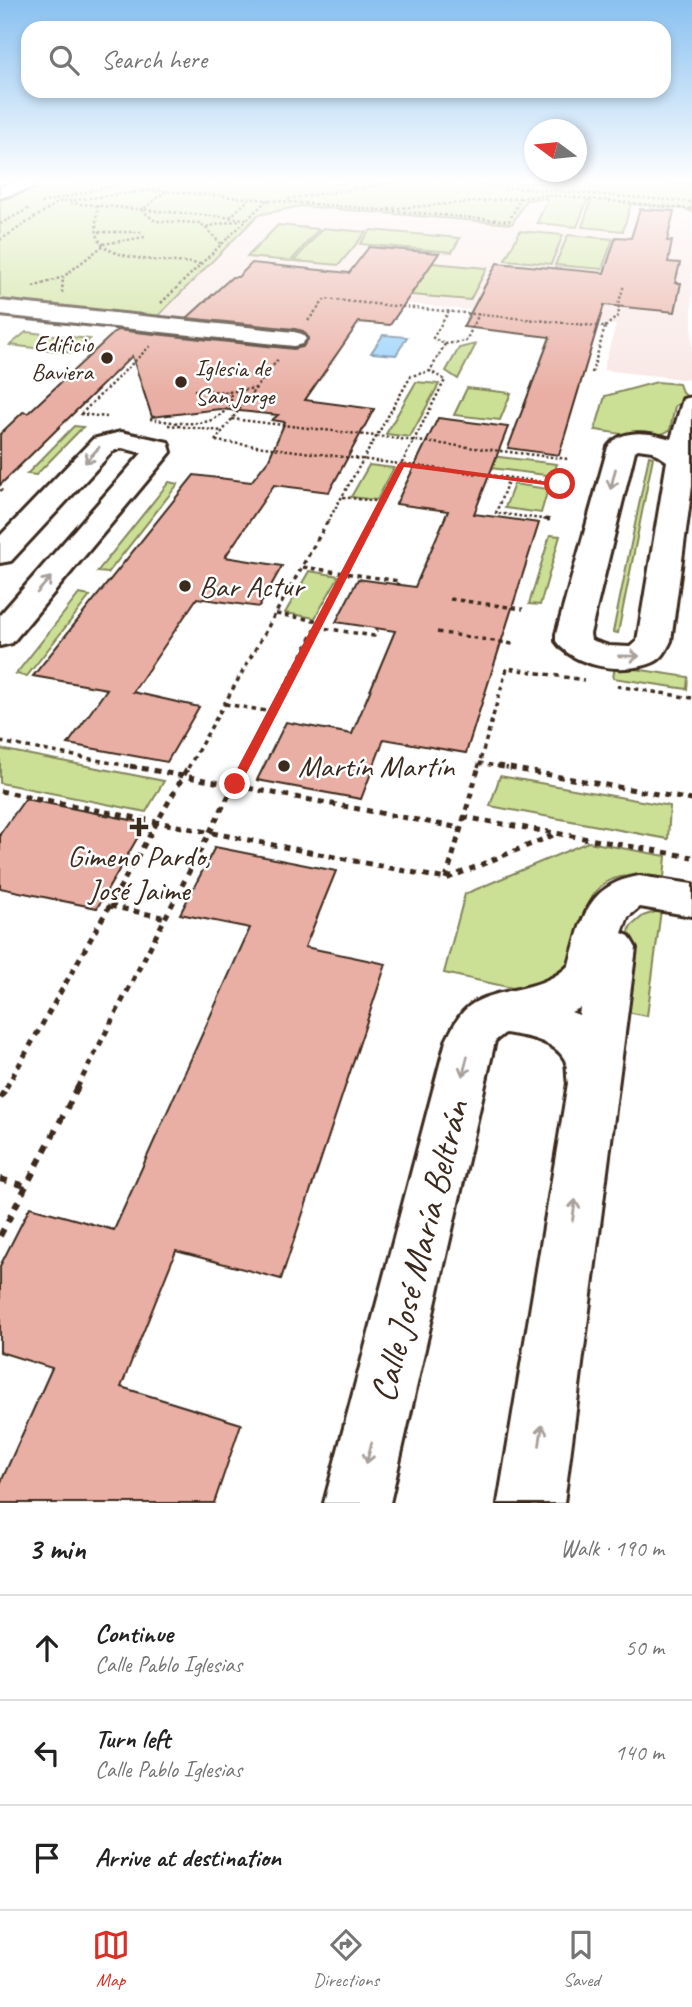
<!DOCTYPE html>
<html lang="en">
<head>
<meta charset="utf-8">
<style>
	body { margin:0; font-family:Caveat,sans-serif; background:#f2f2f2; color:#222 }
	.compass { position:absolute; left:524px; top:119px; width:63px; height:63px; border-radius:50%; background:#fff; box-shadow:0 4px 10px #0003; rotate:285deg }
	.stop { position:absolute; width:21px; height:21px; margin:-16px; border:5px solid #d93025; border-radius:50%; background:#fff }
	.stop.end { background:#d93025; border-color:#fff; box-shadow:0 2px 7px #0008 }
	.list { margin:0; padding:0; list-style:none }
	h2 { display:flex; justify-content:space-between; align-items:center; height:91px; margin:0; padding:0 28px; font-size:30px }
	h2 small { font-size:23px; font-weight:400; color:#767676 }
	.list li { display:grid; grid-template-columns:46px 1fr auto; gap:21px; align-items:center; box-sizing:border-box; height:105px; padding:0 28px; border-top:2px solid #e0e0e0 }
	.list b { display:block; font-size:26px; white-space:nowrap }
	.list p { margin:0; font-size:23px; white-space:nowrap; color:#767676 }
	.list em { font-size:23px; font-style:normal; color:#767676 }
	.icon { flex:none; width:38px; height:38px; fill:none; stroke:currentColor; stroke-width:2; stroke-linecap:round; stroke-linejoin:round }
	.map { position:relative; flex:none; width:692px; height:1503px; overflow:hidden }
	.search { position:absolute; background:#fff; box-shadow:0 4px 10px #0003; left:21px; right:21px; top:21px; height:77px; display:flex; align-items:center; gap:18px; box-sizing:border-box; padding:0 24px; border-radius:21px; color:#767676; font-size:26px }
	.sheet { height:406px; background:#fff }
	nav { display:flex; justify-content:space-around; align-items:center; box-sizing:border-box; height:98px; border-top:2px solid #e0e0e0; background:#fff; font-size:19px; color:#767676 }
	nav a { display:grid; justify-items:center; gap:4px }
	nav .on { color:#d93025 }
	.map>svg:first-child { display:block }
</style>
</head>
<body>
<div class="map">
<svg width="692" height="1503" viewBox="0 0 692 1503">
	<rect width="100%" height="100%" fill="#fff"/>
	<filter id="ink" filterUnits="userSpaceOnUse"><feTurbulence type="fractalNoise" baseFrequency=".0143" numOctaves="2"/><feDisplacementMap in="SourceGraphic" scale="14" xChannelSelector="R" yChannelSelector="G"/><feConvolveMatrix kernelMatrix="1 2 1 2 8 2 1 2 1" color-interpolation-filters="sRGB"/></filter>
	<g filter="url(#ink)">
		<polygon fill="#f8e7e4" points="548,198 685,209 692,212 692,380 603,370 616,325 322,295 289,335 154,320 258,215 301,206 511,224 526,200"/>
		<g fill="#cbdf95" stroke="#83845a" stroke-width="2">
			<polygon points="45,183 692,183 692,212 685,209 631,204 623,231 582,227 591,201 587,201 577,227 537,223 548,198 526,200 512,224 301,206 258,215 154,320 0,303 0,199"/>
			<polygon points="278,225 319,229 291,261 247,257"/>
			<polygon points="323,228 366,232 339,265 294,261"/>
			<polygon points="371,230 460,238 452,252 360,244"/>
			<polygon points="520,231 563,235 551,264 505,260"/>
			<polygon points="568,235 613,239 602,269 555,265"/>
			<polygon points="432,263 487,268 470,300 411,295"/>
			<polygon points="26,332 90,339 75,353 10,345"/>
			<polygon points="476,344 458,379 446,371 459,348"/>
			<polygon points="416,382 439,384 410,437 386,434"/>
			<path d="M657,382L679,384L682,392L689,398L675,406L670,430C650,443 617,432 595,430L605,396Z"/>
			<polygon points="467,388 511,393 500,420 454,415"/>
			<polygon points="74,426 83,427 36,475 27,474"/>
			<polygon points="425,448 557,464 553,476 419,459"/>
			<polygon points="649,456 653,457 618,633 613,632"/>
			<polygon points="369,465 394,468 377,500 351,497"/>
			<polygon points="169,482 178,484 108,573 97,572"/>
			<polygon points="514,484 548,489 541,513 505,508"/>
			<polygon points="550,535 560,536 540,605 529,604"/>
			<polygon points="309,571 339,576 315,618 285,613"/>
			<polygon points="79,594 90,596 27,676 16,674"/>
			<polygon points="615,666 688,677 687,689 613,678"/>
			<polygon points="0,749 164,781 146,812 0,783"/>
			<polygon points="500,776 670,806 668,839 490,806"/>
			<path d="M588,842L666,856L664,878C583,863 585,910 573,972L531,992L444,973L465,894Z"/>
			<polygon points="661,910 647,1016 617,1010 630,927 643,916"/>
		</g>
		<polygon fill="#9cd3fb" stroke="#758fa3" stroke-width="2" points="383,335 407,337 396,355 371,353"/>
		<g fill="#e9afa4" stroke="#3b2a1e" stroke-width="2">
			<polygon points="640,209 674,211 667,241 672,241 668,262 680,263 675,283 681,283 675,312 604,305 559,455 508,448 550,337 463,327 497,263 604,273 616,237 631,238"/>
			<polygon points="369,247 439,253 390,325 359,322 305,400 374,409 329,492 274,485 225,557 282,566 259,607 197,598 133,692 199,707 167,762 68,744 107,689 33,676 194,475 251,482 269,459 285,422 272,420 278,415 220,409 152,417 132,356 0,485 0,434 23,412 28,413 117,330 294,349 303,347 308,337 303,331 295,329 187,318 232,277 238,277 252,263 349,273"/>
			<polygon points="438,418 508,427 474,514 539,523 466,753 384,739 361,799 257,780 286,722 352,734 395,631 336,622 358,579 415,587 448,511 396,504"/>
			<polygon points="25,799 146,823 97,908 0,888 0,834"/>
			<polygon points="215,847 336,871 305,947 386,964 281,1279 176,1251 121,1387 241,1424 214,1503 0,1503 0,1484 52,1368 0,1352 0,1266 30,1207 114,1230 250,928 180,914"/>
		</g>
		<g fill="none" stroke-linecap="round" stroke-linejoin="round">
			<defs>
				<g id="minor">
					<polygon points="0,301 294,332 302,334 306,339 302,344 294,346 0,315"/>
					<path d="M692,397V486L671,641C667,649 663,658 654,662C625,675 574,667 556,641V634L608,447C622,427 652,433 671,439L683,399ZM638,449L652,451L667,461L637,641L630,647L609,646L591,640L590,634L635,451Z"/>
					<polygon points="121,432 168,442 171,452 12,643 0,646 0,615 142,453 122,448 113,451 11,561 0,563 0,536 93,439"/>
					<path d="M639,876L692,884V916L640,907L628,917L622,933L629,936L636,948L564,1503H498L568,1083C566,1076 568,1067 565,1060C555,1040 524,1036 505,1033L495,1041L390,1503H324L446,1041C451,1031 456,1020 463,1012C487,985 539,996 569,965C582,920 586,885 639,876ZM580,1008L579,1015L571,1012Z"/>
				</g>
				<polygon id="highway" points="10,183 37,183 34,187 0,198 0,187"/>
			</defs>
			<use href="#minor" stroke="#3b2a1e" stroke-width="6"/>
			<use href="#highway" stroke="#3b2a1e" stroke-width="6"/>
			<g stroke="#3b2a1e" stroke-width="2.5" stroke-dasharray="2.5 2.5" stroke-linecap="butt">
				<polyline points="454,183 692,202"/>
				<polyline points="668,183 692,185"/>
				<polyline points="166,191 142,210 155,221 200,223 205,227"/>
				<polyline points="288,199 391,183"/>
				<polyline points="41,203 124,183"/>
				<polyline points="70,203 246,219"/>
				<path d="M98,205C96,216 94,233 101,243C115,262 178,261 201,264"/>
				<polyline points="388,209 521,198"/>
				<polyline points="230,217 249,199"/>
				<polyline points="0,224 30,208"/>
				<polyline points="99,232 144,232"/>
				<polyline points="0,240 59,202 152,190 269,200"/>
				<polyline points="103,244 145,237"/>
				<polyline points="221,244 205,227 240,220"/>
				<polyline points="33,287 63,277 104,245"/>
				<polyline points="62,293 63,277"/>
				<polyline points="161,303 267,200 509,221 521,198 549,195 692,209"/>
				<polyline points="308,321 325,299 605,327"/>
				<polyline points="605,327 619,315 618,305 624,285"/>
				<polyline points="445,344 466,341 479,314"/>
				<polyline points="592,373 605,327"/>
				<polyline points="194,390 228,392 256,388"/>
				<polyline points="80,414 107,417"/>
				<polyline points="81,414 150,346"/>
				<path d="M150,419C180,423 221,433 232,397L228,392"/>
				<polyline points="232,419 568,459"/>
				<polyline points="168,425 222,431"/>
				<polyline points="215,441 279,358"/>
				<polyline points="216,441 560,484"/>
				<polyline points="509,478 496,513 550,520"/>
				<polyline points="0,490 4,491"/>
				<polyline points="343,497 382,502"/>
				<polyline points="328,521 411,376 430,371 445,344 433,338 449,311"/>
				<polyline points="372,521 445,380 430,371"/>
			</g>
			<g stroke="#3b2a1e" stroke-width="3.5" stroke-dasharray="4.5 4.5" stroke-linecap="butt">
				<polyline points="545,519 550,520"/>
				<polyline points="303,567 399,581 397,585"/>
				<polyline points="450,599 523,609"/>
				<polyline points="276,614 320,621"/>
				<polyline points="317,627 374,636 377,629"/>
				<polyline points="437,632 513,644"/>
				<polyline points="617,686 692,698"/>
				<polyline points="225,704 272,712"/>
				<polyline points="0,742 139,768"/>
				<polyline points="479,763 508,768"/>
				<polyline points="188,768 329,519"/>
				<polyline points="243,768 373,519"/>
				<polyline points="478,768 507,668 584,680"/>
			</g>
			<g stroke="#3b2a1e" stroke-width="5" stroke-dasharray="6 6" stroke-linecap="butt">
				<polyline points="130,766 460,828"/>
				<polyline points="498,766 692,800"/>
				<polyline points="0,791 446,879 556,834"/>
				<polyline points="463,817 692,857"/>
				<polyline points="446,879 479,766"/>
				<polyline points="110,906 166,918"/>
				<polyline points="6,1088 189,766"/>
				<polyline points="77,1088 244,766"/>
			</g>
			<g stroke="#3b2a1e" stroke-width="6" stroke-dasharray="8 8" stroke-linecap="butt">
				<polyline points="0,1098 7,1087"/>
				<polyline points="0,1179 26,1186"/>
				<polyline points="0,1236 78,1087"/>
			</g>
			<use href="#minor" fill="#fff" fill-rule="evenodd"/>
			<use href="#highway" fill="#fff" fill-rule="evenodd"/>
		</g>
		<defs><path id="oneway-shaft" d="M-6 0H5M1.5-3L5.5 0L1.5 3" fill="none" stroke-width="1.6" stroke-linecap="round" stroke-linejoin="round" transform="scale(1.75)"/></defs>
		<g stroke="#a79f9a">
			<use href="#oneway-shaft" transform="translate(92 455) rotate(133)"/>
			<use href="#oneway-shaft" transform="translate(613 479) rotate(104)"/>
			<use href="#oneway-shaft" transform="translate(44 585) rotate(-49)"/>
			<use href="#oneway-shaft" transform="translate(629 656) rotate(1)"/>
			<use href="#oneway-shaft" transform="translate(465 1066) rotate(104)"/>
			<use href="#oneway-shaft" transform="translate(574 1210) rotate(-82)"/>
			<use href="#oneway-shaft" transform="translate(541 1435) rotate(-82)"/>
			<use href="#oneway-shaft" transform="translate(369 1453) rotate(104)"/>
		</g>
	</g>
	<linearGradient id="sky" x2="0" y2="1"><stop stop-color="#89c0f0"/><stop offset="0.46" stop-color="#fff"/><stop offset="1" stop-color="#fff" stop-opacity="0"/></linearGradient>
	<rect width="692" height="394" fill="url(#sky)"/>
	<polygon fill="#d93025" points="402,462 564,484 560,487 404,467 241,784 239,787 231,787 229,784 398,464"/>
	<g fill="#3b2a1e" stroke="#fff" stroke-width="2.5">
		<circle cx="107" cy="358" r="7"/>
		<circle cx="181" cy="382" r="7"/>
		<circle cx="185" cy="586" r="7"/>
		<circle cx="284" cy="766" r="7"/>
		<path d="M135.5 816.5h7v7h7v7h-7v7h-7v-7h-7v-7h7z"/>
	</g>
	<g text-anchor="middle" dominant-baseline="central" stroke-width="5" stroke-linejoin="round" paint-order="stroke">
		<g font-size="24" fill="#3b2a1e" stroke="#fff" text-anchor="end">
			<text x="93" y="344">Edificio<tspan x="93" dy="28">Baviera</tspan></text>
			<text x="195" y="368" text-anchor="start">Iglesia de<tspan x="195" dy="28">San Jorge</tspan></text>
		</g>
		<g font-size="30" fill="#3b2a1e" stroke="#fff" text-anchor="start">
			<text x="199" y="586">Bar Actur</text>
			<text x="298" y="766">Martín Martín</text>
			<text x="139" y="856" text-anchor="middle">Gimeno Pardo,<tspan x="139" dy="34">José Jaime</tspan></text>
		</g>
		<g font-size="37" fill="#3b2a1e" stroke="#fff">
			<text transform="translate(419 1251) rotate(-76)">Calle José María Beltrán</text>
		</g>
	</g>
</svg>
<svg class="compass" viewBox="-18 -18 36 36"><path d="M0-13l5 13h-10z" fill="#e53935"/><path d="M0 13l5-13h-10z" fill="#767676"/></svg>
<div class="stop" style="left:560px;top:484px"></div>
<div class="stop end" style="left:235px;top:784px"></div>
<div class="search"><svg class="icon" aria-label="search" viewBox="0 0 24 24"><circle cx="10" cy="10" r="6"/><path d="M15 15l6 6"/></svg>Search here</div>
</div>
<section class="sheet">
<h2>3 min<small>Walk · 190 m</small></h2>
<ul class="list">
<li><svg class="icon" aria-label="ahead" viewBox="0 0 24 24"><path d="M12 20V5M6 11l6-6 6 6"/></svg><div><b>Continue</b><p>Calle Pablo Iglesias</p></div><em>50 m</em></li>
<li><svg class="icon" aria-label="left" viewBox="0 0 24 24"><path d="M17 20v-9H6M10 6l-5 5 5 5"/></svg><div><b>Turn left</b><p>Calle Pablo Iglesias</p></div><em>140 m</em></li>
<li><svg class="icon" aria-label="arrive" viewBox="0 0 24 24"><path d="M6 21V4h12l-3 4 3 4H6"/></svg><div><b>Arrive at destination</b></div></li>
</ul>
</section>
<nav>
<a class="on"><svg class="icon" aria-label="map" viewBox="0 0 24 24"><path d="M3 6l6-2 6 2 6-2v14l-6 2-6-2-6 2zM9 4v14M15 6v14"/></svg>Map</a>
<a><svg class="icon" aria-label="directions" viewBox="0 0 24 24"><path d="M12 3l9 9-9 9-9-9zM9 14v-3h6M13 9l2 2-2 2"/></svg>Directions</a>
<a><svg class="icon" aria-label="saved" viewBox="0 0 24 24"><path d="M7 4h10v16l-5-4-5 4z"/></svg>Saved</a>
</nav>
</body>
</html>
